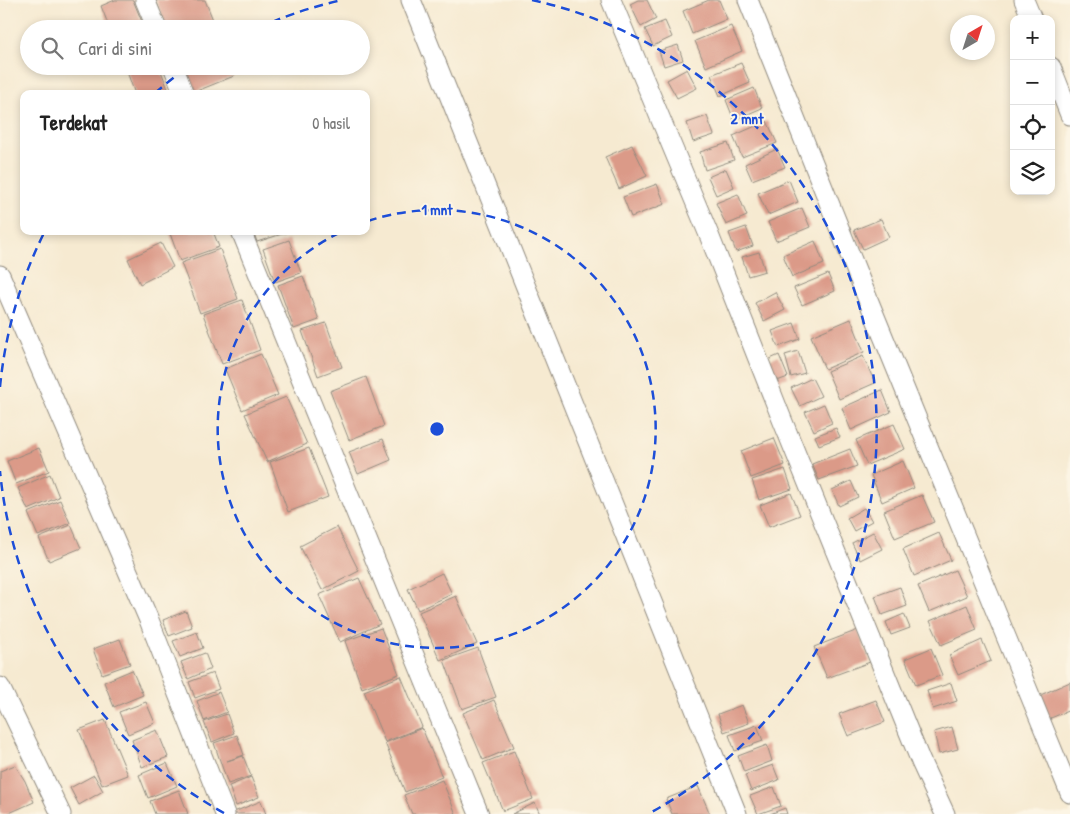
<!DOCTYPE html>
<html lang="id">
<head>
<meta charset="utf-8">
<style>
	body { margin:0; font-family:"Patrick Hand",sans-serif; background:#f6f6f6; color:#222 }
	.controls { position:absolute; right:15px; top:15px; display:grid; overflow:hidden; border-radius:10px; box-shadow:0 2px 8px #0003 }
	.controls button { width:45px; height:45px; display:grid; place-items:center; padding:0; border:0; border-bottom:1px solid #e0e0e0; background:#fff; color:#222; font:25px sans-serif }
	.compass { position:absolute; left:950px; top:15px; width:45px; height:45px; border-radius:50%; background:#fff; box-shadow:0 2px 8px #0003; rotate:39deg }
	.list { margin:0; padding:0; list-style:none }
	h2 { display:flex; justify-content:space-between; align-items:center; height:65px; margin:0; padding:0 20px; font-size:21px }
	h2 small { font-size:16px; font-weight:400; color:#767676 }
	.icon { flex:none; width:28px; height:28px; fill:none; stroke:currentColor; stroke-width:2; stroke-linecap:round; stroke-linejoin:round }
	.map { position:relative; flex:none; width:1070px; height:814px; overflow:hidden }
	.search { position:absolute; background:#fff; box-shadow:0 2px 8px #0003; left:20px; top:20px; width:350px; height:55px; display:flex; align-items:center; gap:12px; box-sizing:border-box; padding:0 18px; border-radius:28px; color:#767676; font-size:19px }
	.panel { position:absolute; background:#fff; box-shadow:0 2px 8px #0003; left:20px; top:90px; width:350px; height:145px; border-radius:10px }
	.map>svg:first-child { display:block }
</style>
</head>
<body>
<div class="map">
<svg width="1070" height="814" viewBox="0 0 1070 814">
	<rect width="100%" height="100%" fill="#fcf5e5"/>
	<filter id="ink" filterUnits="userSpaceOnUse"><feTurbulence type="fractalNoise" baseFrequency=".02" numOctaves="2"/><feDisplacementMap in="SourceGraphic" scale="10" xChannelSelector="R" yChannelSelector="G"/><feConvolveMatrix kernelMatrix="1 2 1 2 8 2 1 2 1" color-interpolation-filters="sRGB"/></filter>
	<filter id="wash" filterUnits="userSpaceOnUse"><feTurbulence type="fractalNoise" baseFrequency=".0096" numOctaves="4" result="noise"/><feDisplacementMap in="SourceGraphic" scale="20" xChannelSelector="R" yChannelSelector="G"/><feGaussianBlur stdDeviation="1.12" result="paint"/><feColorMatrix in="noise" values="0 0 0 0 0 0 0 0 0 0 0 0 0 0 0 0 0 1.4 0 .05"/><feComposite in="paint" operator="in"/></filter>
	<g filter="url(#wash)">
		<rect width="100%" height="100%" fill="#f6ead1"/>
		<g id="blocks">
			<g fill="#db9a88">
				<polygon points="115,0 133,0 145,29 110,29 101,6"/>
				<polygon points="156,0 205,0 215,25 206,29 167,29"/>
				<polygon points="638,0 647,0 656,19 641,27 630,4"/>
				<polygon points="709,0 719,0 727,19 692,34 683,11"/>
				<polygon points="665,21 672,37 653,46 645,29"/>
				<polygon points="731,26 742,51 706,67 695,41"/>
				<polygon points="678,45 683,60 664,66 659,51"/>
				<polygon points="741,63 750,83 720,96 711,75"/>
				<polygon points="125,66 159,66 170,94 135,94"/>
				<polygon points="181,66 230,66 234,76 192,93"/>
				<polygon points="687,69 697,88 677,98 667,80"/>
				<polygon points="754,88 762,108 734,120 726,100"/>
				<polygon points="707,116 714,135 693,142 687,123"/>
				<polygon points="767,121 777,143 742,157 733,136"/>
				<polygon points="728,143 734,160 705,170 700,152"/>
				<polygon points="632,145 647,176 619,189 605,157"/>
				<polygon points="777,149 785,167 752,180 745,164"/>
				<polygon points="726,169 734,187 716,195 708,177"/>
				<polygon points="789,180 798,202 768,215 758,193"/>
				<polygon points="657,184 665,204 631,217 623,197"/>
				<polygon points="738,194 747,216 726,225 716,203"/>
				<polygon points="802,208 810,227 776,241 768,222"/>
				<polygon points="881,219 889,237 863,249 854,230"/>
				<polygon points="746,227 753,246 736,252 729,233"/>
				<polygon points="169,231 213,231 219,247 180,261"/>
				<polygon points="253,231 288,231 288,232 257,242"/>
				<polygon points="289,240 301,273 275,282 263,249"/>
				<polygon points="815,241 824,264 792,277 783,255"/>
				<polygon points="161,243 173,267 140,284 128,259"/>
				<polygon points="220,249 238,299 200,313 181,263"/>
				<polygon points="759,252 765,271 748,276 742,257"/>
				<polygon points="828,274 835,291 802,305 794,288"/>
				<polygon points="303,276 319,320 294,329 278,285"/>
				<polygon points="775,292 785,310 764,321 755,303"/>
				<polygon points="242,300 260,350 222,364 203,314"/>
				<polygon points="851,319 864,352 825,369 811,336"/>
				<polygon points="326,323 342,367 318,376 302,331"/>
				<polygon points="794,323 800,339 778,347 772,331"/>
				<polygon points="798,351 805,373 791,377 785,355"/>
				<polygon points="261,354 278,395 242,410 225,369"/>
				<polygon points="779,355 788,377 777,381 768,360"/>
				<polygon points="863,356 875,383 839,399 827,371"/>
				<polygon points="366,377 384,426 349,440 330,391"/>
				<polygon points="812,378 821,396 800,406 791,388"/>
				<polygon points="882,390 891,412 851,430 842,408"/>
				<polygon points="286,397 307,444 267,462 245,414"/>
				<polygon points="824,404 832,423 814,431 805,412"/>
				<polygon points="894,424 905,449 867,465 856,440"/>
				<polygon points="836,428 840,437 819,445 815,436"/>
				<polygon points="774,438 785,465 751,478 741,451"/>
				<polygon points="383,439 391,460 358,474 349,452"/>
				<polygon points="39,448 49,471 16,484 7,461"/>
				<polygon points="309,448 328,497 288,512 270,462"/>
				<polygon points="850,449 857,466 819,480 812,464"/>
				<polygon points="903,461 914,488 882,502 871,475"/>
				<polygon points="785,469 792,489 759,500 752,480"/>
				<polygon points="50,474 59,497 28,510 18,488"/>
				<polygon points="851,481 858,497 839,506 832,490"/>
				<polygon points="791,493 800,515 769,527 760,505"/>
				<polygon points="922,495 934,522 895,538 884,511"/>
				<polygon points="60,500 70,523 38,536 28,513"/>
				<polygon points="864,508 872,521 854,531 847,518"/>
				<polygon points="71,525 81,548 49,561 39,538"/>
				<polygon points="337,527 359,571 322,590 300,546"/>
				<polygon points="873,532 882,549 860,560 852,543"/>
				<polygon points="939,533 951,560 914,576 903,549"/>
				<polygon points="955,570 967,596 929,612 918,586"/>
				<polygon points="442,573 452,594 418,610 408,589"/>
				<polygon points="359,578 380,624 340,642 319,595"/>
				<polygon points="900,587 907,606 882,615 875,596"/>
				<polygon points="456,596 477,644 440,660 419,612"/>
				<polygon points="967,605 977,630 941,645 930,621"/>
				<polygon points="186,611 192,627 169,636 163,620"/>
				<polygon points="904,614 910,628 891,635 886,622"/>
				<polygon points="381,628 399,674 362,688 345,641"/>
				<polygon points="858,630 870,662 827,678 814,647"/>
				<polygon points="197,632 203,648 180,657 173,641"/>
				<polygon points="120,639 130,664 102,674 93,649"/>
				<polygon points="982,640 991,661 958,675 949,655"/>
				<polygon points="478,648 496,697 462,709 444,660"/>
				<polygon points="931,648 942,675 916,685 905,659"/>
				<polygon points="205,653 211,669 188,679 181,662"/>
				<polygon points="132,670 143,695 114,707 104,682"/>
				<polygon points="213,673 219,689 195,698 189,682"/>
				<polygon points="401,676 422,727 385,742 364,691"/>
				<polygon points="1070,682 1070,710 1046,720 1036,697"/>
				<polygon points="951,683 957,701 933,709 927,691"/>
				<polygon points="219,692 227,712 204,721 197,701"/>
				<polygon points="494,700 514,747 483,760 463,713"/>
				<polygon points="876,700 885,722 848,736 839,714"/>
				<polygon points="146,702 155,723 128,734 119,712"/>
				<polygon points="742,705 749,723 724,732 718,714"/>
				<polygon points="227,714 234,733 212,742 204,722"/>
				<polygon points="105,720 128,775 102,785 79,730"/>
				<polygon points="757,725 763,741 735,751 729,735"/>
				<polygon points="952,727 958,749 939,754 934,732"/>
				<polygon points="422,728 442,777 405,792 385,743"/>
				<polygon points="157,730 168,757 142,767 132,740"/>
				<polygon points="237,735 244,755 227,761 243,756 251,776 228,784 214,743"/>
				<polygon points="767,745 772,761 744,772 738,756"/>
				<polygon points="514,751 533,799 503,811 483,763"/>
				<polygon points="167,763 177,786 148,798 139,775"/>
				<polygon points="15,765 25,781 34,802 7,814 0,814 0,771"/>
				<polygon points="773,765 779,780 751,791 745,775"/>
				<polygon points="94,775 103,791 79,805 70,788"/>
				<polygon points="251,777 259,797 236,806 229,786"/>
				<polygon points="442,780 456,814 412,814 404,795"/>
				<polygon points="698,786 710,814 672,814 666,799"/>
				<polygon points="774,787 781,806 758,814 750,796"/>
				<polygon points="179,790 188,814 155,814 150,801"/>
				<polygon points="261,801 266,814 229,814"/>
				<polygon points="535,803 540,814 512,814"/>
				<polygon points="785,808 787,814 770,814"/>
			</g>
		</g>
	</g>
	<g filter="url(#ink)">
		<use href="#blocks" fill-opacity="0" stroke="#908a7e" stroke-width="1"/>
		<g fill="none" stroke-linecap="round" stroke-linejoin="round">
			<defs>
				<g id="minor">
					<polyline points="145,0 157,29"/>
					<polyline points="411,0 737,814"/>
					<polyline points="611,0 709,235 783,422 921,762 945,814"/>
					<polyline points="748,0 858,275 1070,793"/>
					<polyline points="1024,0 1032,19"/>
					<polyline points="173,66 184,94"/>
					<polyline points="1051,67 1070,115"/>
					<polyline points="241,231 479,814"/>
					<polyline points="0,275 149,620 225,814"/>
					<polyline points="0,687 61,814"/>
				</g>
			</defs>
			<use href="#minor" stroke="#908a7e" stroke-width="21"/>
			<use href="#minor" stroke="#fff" stroke-width="19"/>
		</g>
	</g>
	<g fill="none" stroke="#1d4ed8" stroke-width="2.5" stroke-dasharray="9 6">
		<path d="M368 221A219 219 0 1 1 343 231"/>
		<path d="M224 813A439 439 0 0 1 0 471M0 387A439 439 0 0 1 44 233M155 93A439 439 0 0 1 188 67M258 28A439 439 0 0 1 342 0M532 0A439 439 0 0 1 650 813"/>
	</g>
	<circle cx="437" cy="429" r="8" fill="#1d4ed8" stroke="#fcf5e5" stroke-width="2.5"/>
	<g font-size="15" text-anchor="middle" font-weight="bold" fill="#1d4ed8" stroke="#fcf5e5" stroke-width="4" stroke-linejoin="round" paint-order="stroke">
		<text x="747" y="124">2 mnt</text>
		<text x="437" y="215">1 mnt</text>
	</g>
</svg>
<div class="controls">
<button>+</button>
<button>−</button>
<button><svg class="icon" aria-label="locate" viewBox="0 0 24 24"><circle cx="12" cy="12" r="6"/><path d="M12 2v4M12 18v4M2 12h4M18 12h4"/></svg></button>
<button><svg class="icon" aria-label="layers" viewBox="0 0 24 24"><path d="M12 4l9 5-9 5-9-5zM3 14l9 5 9-5"/></svg></button>
</div>
<svg class="compass" viewBox="-18 -18 36 36"><path d="M0-13l5 13h-10z" fill="#e53935"/><path d="M0 13l5-13h-10z" fill="#767676"/></svg>
<div class="search"><svg class="icon" aria-label="search" viewBox="0 0 24 24"><circle cx="10" cy="10" r="6"/><path d="M15 15l6 6"/></svg>Cari di sini</div>
<section class="panel">
<h2>Terdekat<small>0 hasil</small></h2>
<ul class="list">
</ul>
</section>
</div>
</body>
</html>
